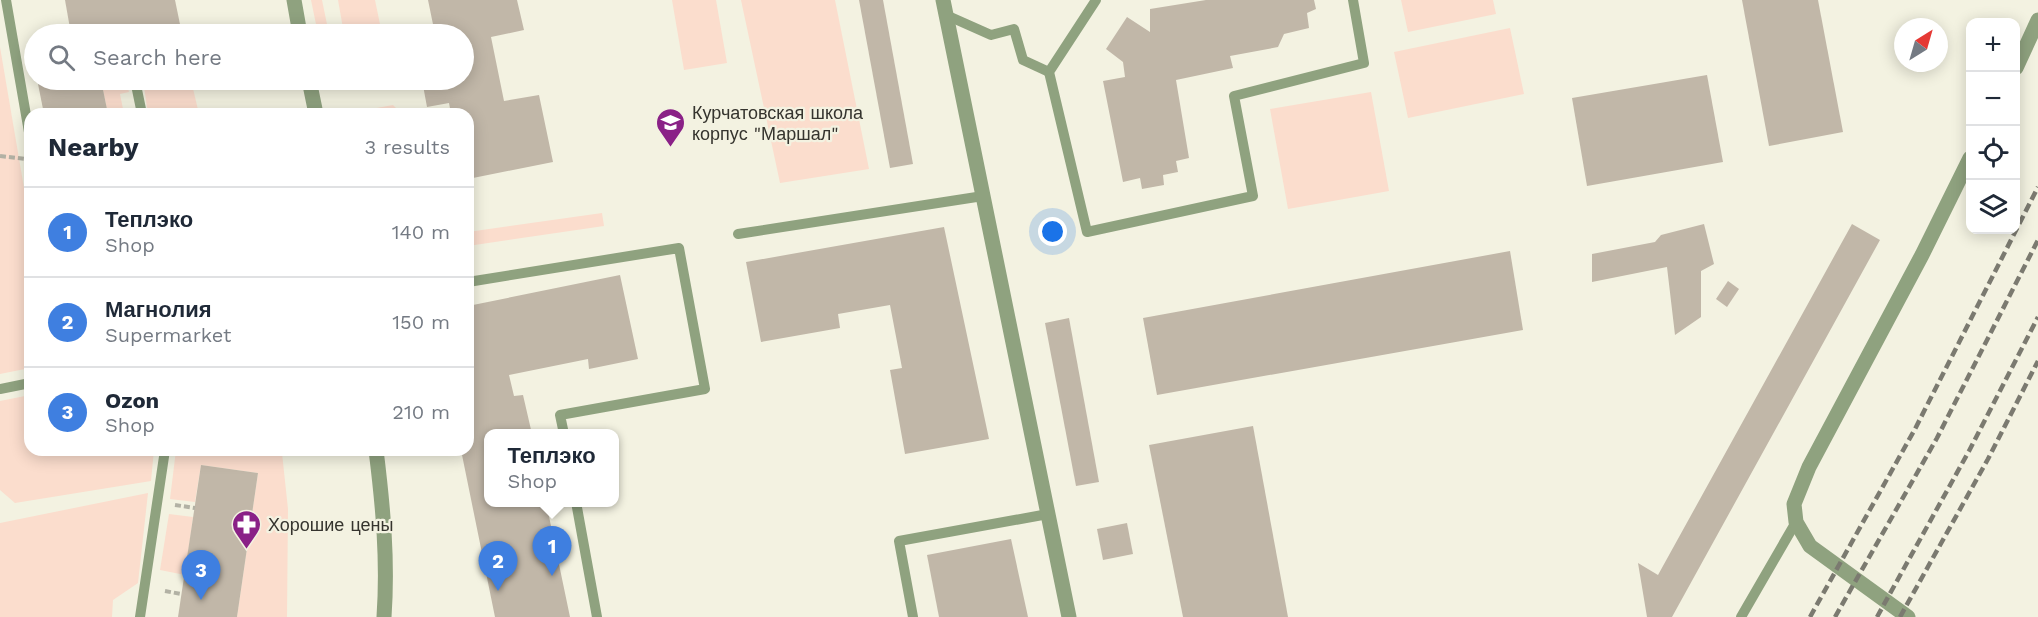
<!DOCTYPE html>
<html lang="en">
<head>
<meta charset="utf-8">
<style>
	body { margin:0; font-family:"Work Sans",sans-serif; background:#f2f2f3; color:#1f2937 }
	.controls { position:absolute; right:18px; top:18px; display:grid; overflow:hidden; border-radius:12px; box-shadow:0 3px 15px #0003 }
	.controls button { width:54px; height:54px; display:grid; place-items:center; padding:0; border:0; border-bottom:2px solid #e0e1e3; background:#fff; color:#1f2937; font:30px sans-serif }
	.compass { position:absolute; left:1894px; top:18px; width:54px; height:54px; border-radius:50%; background:#fff; box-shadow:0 3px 15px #0003; rotate:37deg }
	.you { position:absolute; left:1053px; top:232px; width:21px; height:21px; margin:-15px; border:4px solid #fff; border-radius:50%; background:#1a73e8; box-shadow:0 0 0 9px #1a73e833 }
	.badge { display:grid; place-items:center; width:39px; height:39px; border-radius:50%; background:#d93025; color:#fff; font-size:20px; font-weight:700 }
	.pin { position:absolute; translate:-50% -50px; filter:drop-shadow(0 2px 3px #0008) }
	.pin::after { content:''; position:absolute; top:32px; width:21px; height:18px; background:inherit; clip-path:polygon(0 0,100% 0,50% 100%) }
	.popup { position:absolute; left:484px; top:429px; width:135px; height:78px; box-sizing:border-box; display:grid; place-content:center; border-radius:12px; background:#fff; filter:drop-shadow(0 2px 4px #0005); font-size:20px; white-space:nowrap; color:#747a83 }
	.popup b { font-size:22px; color:#1f2937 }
	.popup::after { content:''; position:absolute; left:50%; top:100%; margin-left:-12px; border:12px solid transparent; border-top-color:#fff }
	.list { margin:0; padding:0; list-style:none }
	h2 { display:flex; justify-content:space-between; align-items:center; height:78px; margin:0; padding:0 24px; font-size:26px }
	h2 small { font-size:20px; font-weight:400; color:#747a83 }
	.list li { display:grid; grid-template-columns:39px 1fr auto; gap:18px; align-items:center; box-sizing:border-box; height:90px; padding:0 24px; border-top:2px solid #e0e1e3 }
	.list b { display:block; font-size:22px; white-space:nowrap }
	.list p { margin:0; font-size:20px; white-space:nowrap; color:#747a83 }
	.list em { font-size:20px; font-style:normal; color:#747a83 }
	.icon { flex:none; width:33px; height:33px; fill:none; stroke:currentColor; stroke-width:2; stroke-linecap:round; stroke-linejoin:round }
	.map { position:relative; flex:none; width:2038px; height:617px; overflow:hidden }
	.search { position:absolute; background:#fff; box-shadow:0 3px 15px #0003; left:24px; top:24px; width:450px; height:66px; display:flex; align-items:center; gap:15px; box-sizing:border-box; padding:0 21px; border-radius:33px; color:#747a83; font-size:22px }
	.panel { position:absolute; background:#fff; box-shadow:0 3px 15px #0003; left:24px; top:108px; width:450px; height:348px; border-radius:18px }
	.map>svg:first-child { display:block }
</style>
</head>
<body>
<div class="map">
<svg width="2038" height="617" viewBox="0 0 2038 617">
	<rect width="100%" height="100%" fill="#f3f2e1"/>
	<g fill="#fbddcd">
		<polygon points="311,0 322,0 329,34 318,34"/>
		<polygon points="338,0 375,0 382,34 344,34"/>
		<polygon points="672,0 716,0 727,63 684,70"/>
		<polygon points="741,0 835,0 869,169 780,183"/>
		<polygon points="1401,0 1493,0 1496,14 1408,32"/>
		<polygon points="1510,28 1524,94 1408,118 1394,52"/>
		<polygon points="0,47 30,223 30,368 0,374"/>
		<polygon points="101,80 126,80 129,92 120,94 124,114 108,114"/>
		<polygon points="143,80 191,80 199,114 148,114"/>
		<polygon points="1371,92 1389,191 1288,209 1270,109"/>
		<polygon points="393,105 402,114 361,114 360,111"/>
		<polygon points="602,213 604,226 468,246 468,232"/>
		<polygon points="30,395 30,450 154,450 151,481 15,503 0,490 0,401"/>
		<polygon points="176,450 282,453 288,509 287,617 237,617 258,473 201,465 195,502 170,499"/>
		<polygon points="148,493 138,583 113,600 112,617 0,617 0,523"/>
		<polygon points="169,514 193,517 185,575 160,570"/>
	</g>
	<g fill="#c1b7a8">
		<polygon points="65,0 175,0 182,34 71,34"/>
		<polygon points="428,0 517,0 524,30 491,37 504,101 539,95 553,162 468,179 468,114 451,114 449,103 427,107 422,80 464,80 464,34 435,34"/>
		<polygon points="859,0 883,0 913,164 890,168"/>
		<polygon points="1206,0 1314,0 1316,9 1307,13 1309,28 1284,34 1278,47 1230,56 1233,68 1176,80 1189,158 1176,161 1178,172 1163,175 1164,185 1142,189 1140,178 1123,182 1103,81 1125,77 1123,62 1106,49 1127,17 1150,32 1150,9"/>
		<polygon points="1742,0 1818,0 1843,132 1769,146"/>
		<polygon points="1707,75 1723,162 1587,186 1572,98"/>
		<polygon points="64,80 101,80 108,114 44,114 38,84"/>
		<polygon points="1704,224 1714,264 1701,271 1701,317 1675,335 1667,267 1592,282 1592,254 1655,242 1661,235"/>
		<polygon points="1852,224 1880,240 1672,617 1647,617 1638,563 1658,575"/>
		<polygon points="944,227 989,439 905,454 890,370 902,368 890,305 838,314 840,328 761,342 746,262"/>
		<polygon points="1510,251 1523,330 1157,395 1143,318"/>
		<polygon points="620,275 638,359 589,369 588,359 509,375 514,396 523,395 532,434 489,434 489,502 546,502 570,617 495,617 461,450 468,450 468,306"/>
		<polygon points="1728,281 1739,289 1727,307 1716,299"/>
		<polygon points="1069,318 1099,482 1076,486 1045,323"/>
		<polygon points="1253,426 1288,617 1183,617 1149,445"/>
		<polygon points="201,465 258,473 237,617 178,617"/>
		<polygon points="1127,523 1133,554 1103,560 1097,529"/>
		<polygon points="1011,539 1028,617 939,617 927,555"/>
	</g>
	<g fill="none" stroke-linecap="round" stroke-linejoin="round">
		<g stroke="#b2b1a4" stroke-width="4" stroke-dasharray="6 3" stroke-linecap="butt">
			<polyline points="0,156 26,159"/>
			<polyline points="175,505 195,508"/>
			<polyline points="165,591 181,594"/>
		</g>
		<g stroke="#8fa27f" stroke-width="10">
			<polyline points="6,0 30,138"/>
			<polyline points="1096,0 1049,72 1087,232 1253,196 1234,96 1364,63 1353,0"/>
			<polyline points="946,15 991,35 1014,29 1023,60 1049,72"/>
			<polyline points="135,80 142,114"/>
			<polyline points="738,234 983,196"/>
			<polyline points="468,282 679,248 705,389 560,415 564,434"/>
			<polyline points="0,389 30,383"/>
			<polyline points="576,502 597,617"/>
			<polyline points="140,617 165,450"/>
			<polyline points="913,617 899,541 1048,514"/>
			<polyline points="1741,617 1796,522"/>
		</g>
		<polyline stroke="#8fa27f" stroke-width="15" points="943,0 1069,617"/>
		<g stroke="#8fa27f" stroke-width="15">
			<polyline points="294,0 300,34"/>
			<polyline points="2016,68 2038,20"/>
			<polyline points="309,80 316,114"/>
			<path d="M376,450C383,506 388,561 384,617"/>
			<polyline points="1908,617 1810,546 1796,522 1794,504 1809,467 1922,255 1970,158"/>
		</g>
		<g stroke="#7b7a70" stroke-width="4.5" stroke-dasharray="9 4.5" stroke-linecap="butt">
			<polyline points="1810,617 1915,429 2038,187"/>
			<polyline points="1835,617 1937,438 2038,240"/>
			<polyline points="1877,617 1969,451 2038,317"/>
			<polyline points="1900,617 1988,459 2038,361"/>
		</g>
	</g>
	<defs>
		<symbol id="school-pin" viewBox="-11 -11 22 30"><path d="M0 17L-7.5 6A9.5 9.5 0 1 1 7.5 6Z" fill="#8a2187" stroke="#f3f2e1"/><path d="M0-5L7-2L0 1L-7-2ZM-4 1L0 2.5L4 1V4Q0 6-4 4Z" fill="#fff"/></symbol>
		<symbol id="pharmacy-pin" viewBox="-11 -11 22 30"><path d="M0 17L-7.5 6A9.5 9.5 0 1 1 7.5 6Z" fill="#8a2187" stroke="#f3f2e1"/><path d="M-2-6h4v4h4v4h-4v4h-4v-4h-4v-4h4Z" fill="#fff"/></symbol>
	</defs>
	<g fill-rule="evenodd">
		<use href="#school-pin" x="654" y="106" width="33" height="45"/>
		<use href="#pharmacy-pin" x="230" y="508" width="33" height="45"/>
	</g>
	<g text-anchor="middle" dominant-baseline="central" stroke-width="4.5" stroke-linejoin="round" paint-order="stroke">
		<g font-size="18" fill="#35342e" stroke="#f3f2e1" text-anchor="start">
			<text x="692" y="112">Курчатовская школа<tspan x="692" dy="21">корпус "Маршал"</tspan></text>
			<text x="268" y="524">Хорошие цены</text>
		</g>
	</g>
</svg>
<div class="controls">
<button>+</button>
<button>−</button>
<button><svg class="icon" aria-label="locate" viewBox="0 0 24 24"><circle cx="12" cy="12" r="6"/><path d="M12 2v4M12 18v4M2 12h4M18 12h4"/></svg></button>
<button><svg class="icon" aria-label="layers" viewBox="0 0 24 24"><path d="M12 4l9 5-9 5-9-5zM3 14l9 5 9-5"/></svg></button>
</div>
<svg class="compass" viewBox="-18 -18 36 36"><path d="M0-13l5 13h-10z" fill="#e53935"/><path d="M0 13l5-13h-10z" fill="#747a83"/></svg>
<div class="you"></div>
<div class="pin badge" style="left:552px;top:576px;background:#3f7fe0">1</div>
<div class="popup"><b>Теплэко</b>Shop</div>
<div class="pin badge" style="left:498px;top:591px;background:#3f7fe0">2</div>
<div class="pin badge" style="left:201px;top:600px;background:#3f7fe0">3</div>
<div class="search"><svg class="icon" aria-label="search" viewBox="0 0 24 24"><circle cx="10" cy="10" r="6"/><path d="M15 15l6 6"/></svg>Search here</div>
<section class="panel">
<h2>Nearby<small>3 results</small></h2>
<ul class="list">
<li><span class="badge" style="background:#3f7fe0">1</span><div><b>Теплэко</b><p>Shop</p></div><em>140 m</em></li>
<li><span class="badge" style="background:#3f7fe0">2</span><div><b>Магнолия</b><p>Supermarket</p></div><em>150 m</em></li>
<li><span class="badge" style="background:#3f7fe0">3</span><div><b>Ozon</b><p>Shop</p></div><em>210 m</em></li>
</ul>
</section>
</div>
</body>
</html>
